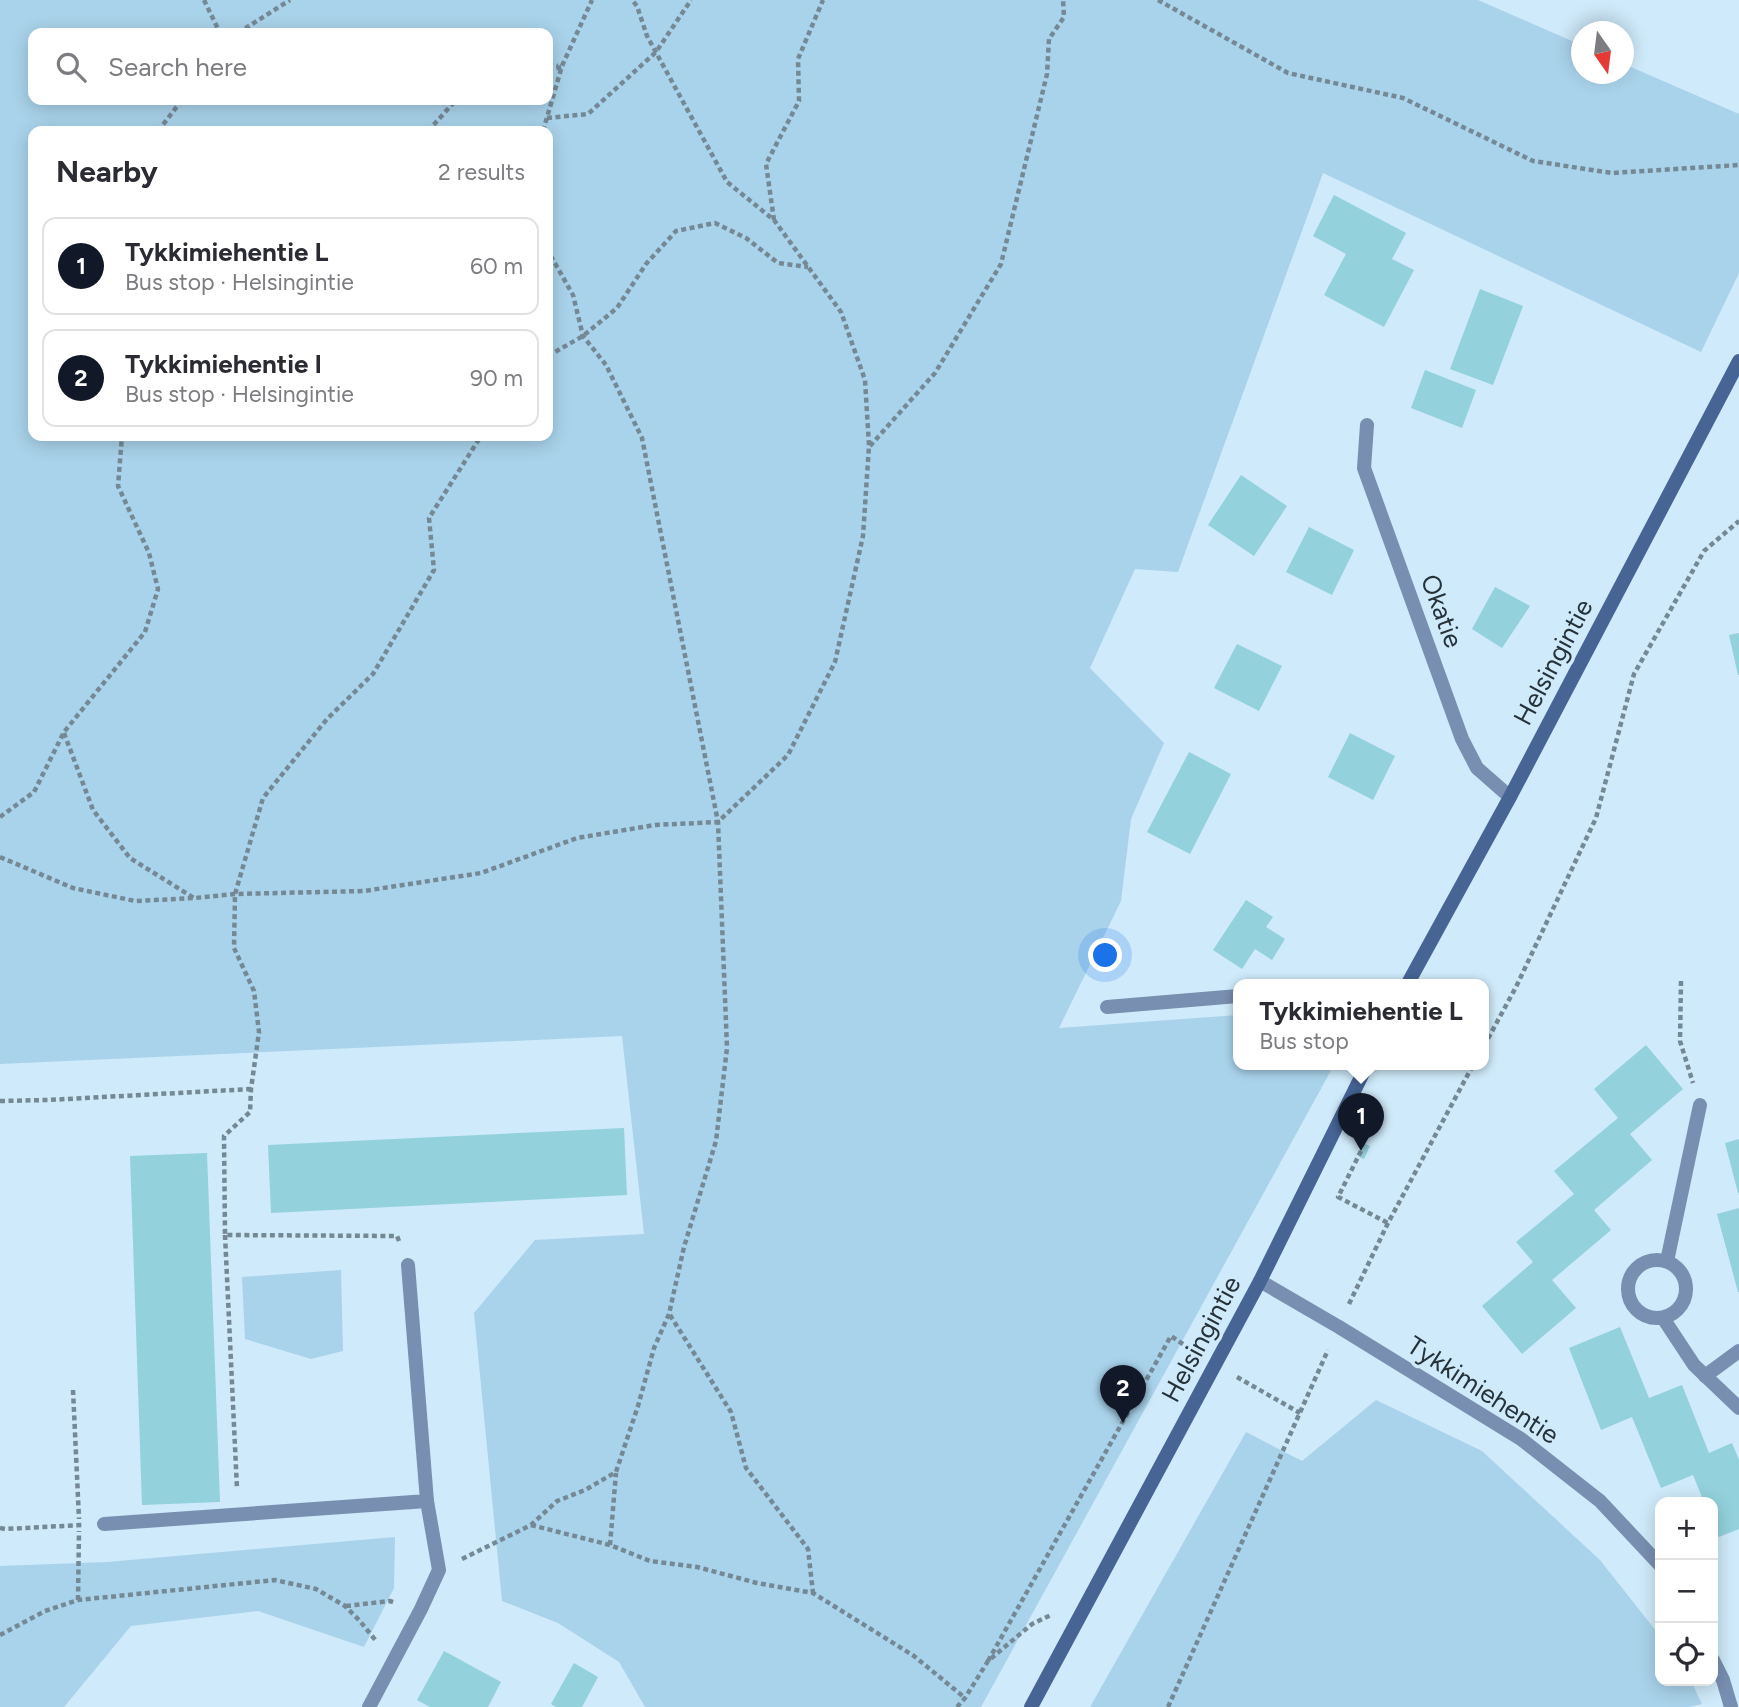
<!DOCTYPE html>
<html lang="en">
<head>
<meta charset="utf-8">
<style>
	body { margin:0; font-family:Figtree,sans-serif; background:#f2f2f3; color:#2b2b33 }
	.controls { position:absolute; right:21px; bottom:21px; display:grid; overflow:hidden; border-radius:14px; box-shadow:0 4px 18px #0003 }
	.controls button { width:63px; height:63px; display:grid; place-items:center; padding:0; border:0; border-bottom:2px solid #e1e1e2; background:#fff; color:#2b2b33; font:35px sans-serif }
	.compass { position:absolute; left:1571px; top:21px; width:63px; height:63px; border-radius:50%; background:#fff; box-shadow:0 4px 18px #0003; rotate:166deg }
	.you { position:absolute; left:1106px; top:956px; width:24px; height:24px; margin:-18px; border:5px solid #fff; border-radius:50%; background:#1a73e8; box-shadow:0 0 0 10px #1a73e833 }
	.badge { display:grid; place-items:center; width:46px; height:46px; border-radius:50%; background:#111827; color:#fff; font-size:23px; font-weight:700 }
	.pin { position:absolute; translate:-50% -58px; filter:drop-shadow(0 2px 4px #0008) }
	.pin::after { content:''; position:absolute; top:37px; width:24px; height:21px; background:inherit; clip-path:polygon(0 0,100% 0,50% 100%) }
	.popup { position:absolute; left:1233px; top:979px; width:256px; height:91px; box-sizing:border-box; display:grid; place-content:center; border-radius:14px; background:#fff; filter:drop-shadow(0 2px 5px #0005); font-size:23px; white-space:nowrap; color:#7c7c81 }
	.popup b { font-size:26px; color:#2b2b33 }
	.popup::after { content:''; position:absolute; left:50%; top:100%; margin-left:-14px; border:14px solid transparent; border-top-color:#fff }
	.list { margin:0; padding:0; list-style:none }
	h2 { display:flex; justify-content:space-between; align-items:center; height:91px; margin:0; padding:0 28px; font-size:30px }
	h2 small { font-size:23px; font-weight:400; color:#7c7c81 }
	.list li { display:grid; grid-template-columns:46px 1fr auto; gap:21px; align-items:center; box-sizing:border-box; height:98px; margin:0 14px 14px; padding:0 14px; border:2px solid #e1e1e2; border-radius:14px }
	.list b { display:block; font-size:26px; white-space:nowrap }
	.list p { margin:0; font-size:23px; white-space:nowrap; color:#7c7c81 }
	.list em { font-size:23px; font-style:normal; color:#7c7c81 }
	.icon { flex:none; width:38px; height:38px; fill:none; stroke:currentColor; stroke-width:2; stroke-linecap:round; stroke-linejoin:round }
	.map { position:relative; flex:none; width:1739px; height:1707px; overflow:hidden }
	.search { position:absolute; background:#fff; box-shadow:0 4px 18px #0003; left:28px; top:28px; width:525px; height:77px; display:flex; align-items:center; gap:18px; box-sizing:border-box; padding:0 24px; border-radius:14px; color:#7c7c81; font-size:26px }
	.panel { position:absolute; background:#fff; box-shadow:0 4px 18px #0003; left:28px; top:126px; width:525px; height:315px; border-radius:14px }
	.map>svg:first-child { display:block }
</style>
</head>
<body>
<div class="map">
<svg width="1739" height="1707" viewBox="0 0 1739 1707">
	<rect width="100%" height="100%" fill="#cfeafa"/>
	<g fill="#a9d3eb" fill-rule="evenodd">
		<path d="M0,0H1478L1581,45L1582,74H1624V64L1739,114V273L1701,352L1323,173L1178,572L1135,569L1090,668L1164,743L1131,819L1121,901L1059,1028L1238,1015V1065H1334L981,1707H645L619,1662L558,1623L502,1601L474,1313L535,1240L644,1234L622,1036L0,1064ZM33,33H548V100H33ZM548,131V436H33V131Z"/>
		<polygon points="341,1270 343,1351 311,1359 245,1339 242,1277"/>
		<polygon points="1376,1400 1482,1451 1600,1560 1660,1636 1660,1681 1691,1681 1702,1704 1689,1707 1090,1707 1246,1432 1302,1461"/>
		<polygon points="395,1537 394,1588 364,1647 258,1611 131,1626 64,1707 0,1707 0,1566 107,1562"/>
	</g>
	<g fill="#93d1dc">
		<polygon points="1334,195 1406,233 1392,259 1414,270 1384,327 1324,295 1346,254 1313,236"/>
		<polygon points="1480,289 1523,306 1493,385 1450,369"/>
		<polygon points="1425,370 1476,390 1462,428 1411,408"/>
		<polygon points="1241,475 1287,506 1254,556 1208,525"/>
		<polygon points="1309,527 1354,550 1332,595 1286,572"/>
		<polygon points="1495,587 1530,606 1502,648 1472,629"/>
		<polygon points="1739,633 1739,675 1738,675 1729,635"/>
		<polygon points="1237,644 1282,666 1259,711 1214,688"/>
		<polygon points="1350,733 1395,756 1373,800 1328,777"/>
		<polygon points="1189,752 1231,774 1190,854 1147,832"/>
		<polygon points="1246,900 1273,917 1266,927 1285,939 1272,960 1255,949 1242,969 1213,950"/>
		<polygon points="1646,1045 1683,1089 1630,1134 1652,1160 1594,1210 1611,1230 1552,1280 1576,1308 1522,1354 1482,1306 1533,1262 1516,1242 1574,1194 1554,1171 1618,1118 1594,1089"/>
		<polygon points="624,1128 627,1195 271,1213 268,1145"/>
		<polygon points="1739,1139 1739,1193 1738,1193 1725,1143"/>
		<polygon points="1365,1144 1370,1146 1364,1159 1359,1157"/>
		<polygon points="207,1153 220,1502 142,1505 130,1156"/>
		<polygon points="1739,1208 1739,1292 1738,1292 1717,1214"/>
		<polygon points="1620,1327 1649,1398 1682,1385 1709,1453 1732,1443 1739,1460 1739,1529 1719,1537 1713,1523 1713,1502 1704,1502 1693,1475 1661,1488 1632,1417 1601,1430 1569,1348"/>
		<polygon points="444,1651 501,1682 488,1707 430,1707 417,1700"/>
		<polygon points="574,1663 598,1677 582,1707 556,1707 551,1704"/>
	</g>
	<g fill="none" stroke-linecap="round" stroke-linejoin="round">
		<g stroke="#758995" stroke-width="4.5" stroke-dasharray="5 3.5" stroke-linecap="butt">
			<polyline points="204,0 220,33"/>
			<polyline points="1158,0 1288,73 1403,98 1533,161 1612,173 1739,165"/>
			<polyline points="238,33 290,0"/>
			<polyline points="548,64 558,66"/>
			<polyline points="548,70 562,67"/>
			<polyline points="547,118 588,114 656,52 691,0"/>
			<polyline points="158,131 182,100"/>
			<polyline points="428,131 456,100"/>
			<polyline points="543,131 562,66 592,0"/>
			<polyline points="774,220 766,164 799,101 798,59 823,0"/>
			<polyline points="548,356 583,336 617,308 646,264 676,231 715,223 746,238 778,263 808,267"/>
			<polyline points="870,446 935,373 1001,264 1047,74 1049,39 1064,17 1063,0"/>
			<polyline points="64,733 93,810 130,858 194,898"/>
			<polyline points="0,817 34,792 64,732 145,632 158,589 149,553 118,486 122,436"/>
			<polyline points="0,857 73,888 135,901 195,898 235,894 364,891 481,873 577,838 655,825 718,822 788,755 835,662 863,536 869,446 865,380 841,312 774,220 727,182 647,36 637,6 632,0"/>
			<polyline points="1681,981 1680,1041 1693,1083"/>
			<polyline points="1484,1046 1516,987 1596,818 1634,674 1704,551 1739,521"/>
			<polyline points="0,1101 48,1100 251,1089"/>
			<polyline points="1361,1151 1338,1197 1388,1223"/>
			<polyline points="225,1235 237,1489"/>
			<polyline points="399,1241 397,1236 225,1235 224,1136 250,1112 251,1089 259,1032 254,991 234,948 235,894 263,798 327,719 373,674 434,570 429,518 481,436"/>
			<polyline points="1349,1304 1388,1223 1473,1065"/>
			<polyline points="670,1315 731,1412 746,1468 808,1549 813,1593"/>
			<polyline points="1237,1377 1300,1413"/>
			<polyline points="73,1390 79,1519"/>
			<polyline points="531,1525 610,1545 650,1561 697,1567 757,1583 813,1593 914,1656 965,1698"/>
			<polyline points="0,1528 5,1529 82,1525"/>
			<polyline points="610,1545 616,1473"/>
			<polyline points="462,1559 531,1525 557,1501 585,1490 616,1472 638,1406 654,1348 669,1314 684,1247 716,1141 727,1048 718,822 642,438 606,365 583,336 573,295 548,251"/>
			<polyline points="78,1600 79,1531"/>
			<polyline points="346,1606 390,1601 396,1603"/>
			<polyline points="0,1635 45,1611 78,1600 275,1580 316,1589 345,1606 359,1620 377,1642"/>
			<polyline points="988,1661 1171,1336 1196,1353"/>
			<polyline points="957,1707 965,1698 988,1661 1032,1624 1051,1615"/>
			<polyline points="1168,1707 1328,1350"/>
		</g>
		<g stroke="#798fb1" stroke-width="14">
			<circle cx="1657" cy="1289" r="29"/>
			<polyline points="1667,1261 1700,1105"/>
			<polyline points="1663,1318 1694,1365 1739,1408"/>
			<polyline points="1705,1376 1739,1351"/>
			<polyline points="104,1524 427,1501 408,1265"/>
		</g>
		<g stroke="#798fb1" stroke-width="14">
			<polyline points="1367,425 1364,468 1462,739 1477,768 1510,797"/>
			<polyline points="1107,1007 1238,996"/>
			<polyline points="1260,1281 1339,1327 1521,1439 1600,1501 1660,1565"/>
			<polyline points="1713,1660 1723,1680 1731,1707"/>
			<polyline points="369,1707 421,1609 439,1570 427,1501"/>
		</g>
		<g stroke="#466595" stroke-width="14">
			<polyline points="1407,985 1510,797 1739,361"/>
			<polyline points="1031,1707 1260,1281 1367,1065"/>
		</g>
	</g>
	<g text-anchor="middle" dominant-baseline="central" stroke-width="7" stroke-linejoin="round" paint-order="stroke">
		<g font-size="26" fill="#25323a" stroke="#cfeafa">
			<text transform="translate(1442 611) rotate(70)">Okatie</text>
			<text transform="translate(1553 662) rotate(-62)">Helsingintie</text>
			<text transform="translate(1201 1339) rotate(-62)">Helsingintie</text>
			<text transform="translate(1483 1390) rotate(33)">Tykkimiehentie</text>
		</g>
	</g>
</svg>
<div class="controls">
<button>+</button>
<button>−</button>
<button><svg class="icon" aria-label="locate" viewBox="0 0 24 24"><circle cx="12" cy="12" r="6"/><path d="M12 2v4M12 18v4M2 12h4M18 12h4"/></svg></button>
</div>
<svg class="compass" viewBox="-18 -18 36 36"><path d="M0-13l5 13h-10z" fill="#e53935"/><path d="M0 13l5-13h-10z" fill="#7c7c81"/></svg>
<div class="you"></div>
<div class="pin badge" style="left:1361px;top:1151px">1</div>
<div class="popup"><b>Tykkimiehentie L</b>Bus stop</div>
<div class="pin badge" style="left:1123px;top:1423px">2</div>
<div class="search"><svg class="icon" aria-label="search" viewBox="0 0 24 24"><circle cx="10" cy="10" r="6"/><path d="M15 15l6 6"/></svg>Search here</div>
<section class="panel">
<h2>Nearby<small>2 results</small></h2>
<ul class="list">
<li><span class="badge">1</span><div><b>Tykkimiehentie L</b><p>Bus stop · Helsingintie</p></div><em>60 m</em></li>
<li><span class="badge">2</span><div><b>Tykkimiehentie I</b><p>Bus stop · Helsingintie</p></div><em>90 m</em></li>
</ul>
</section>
</div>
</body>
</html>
